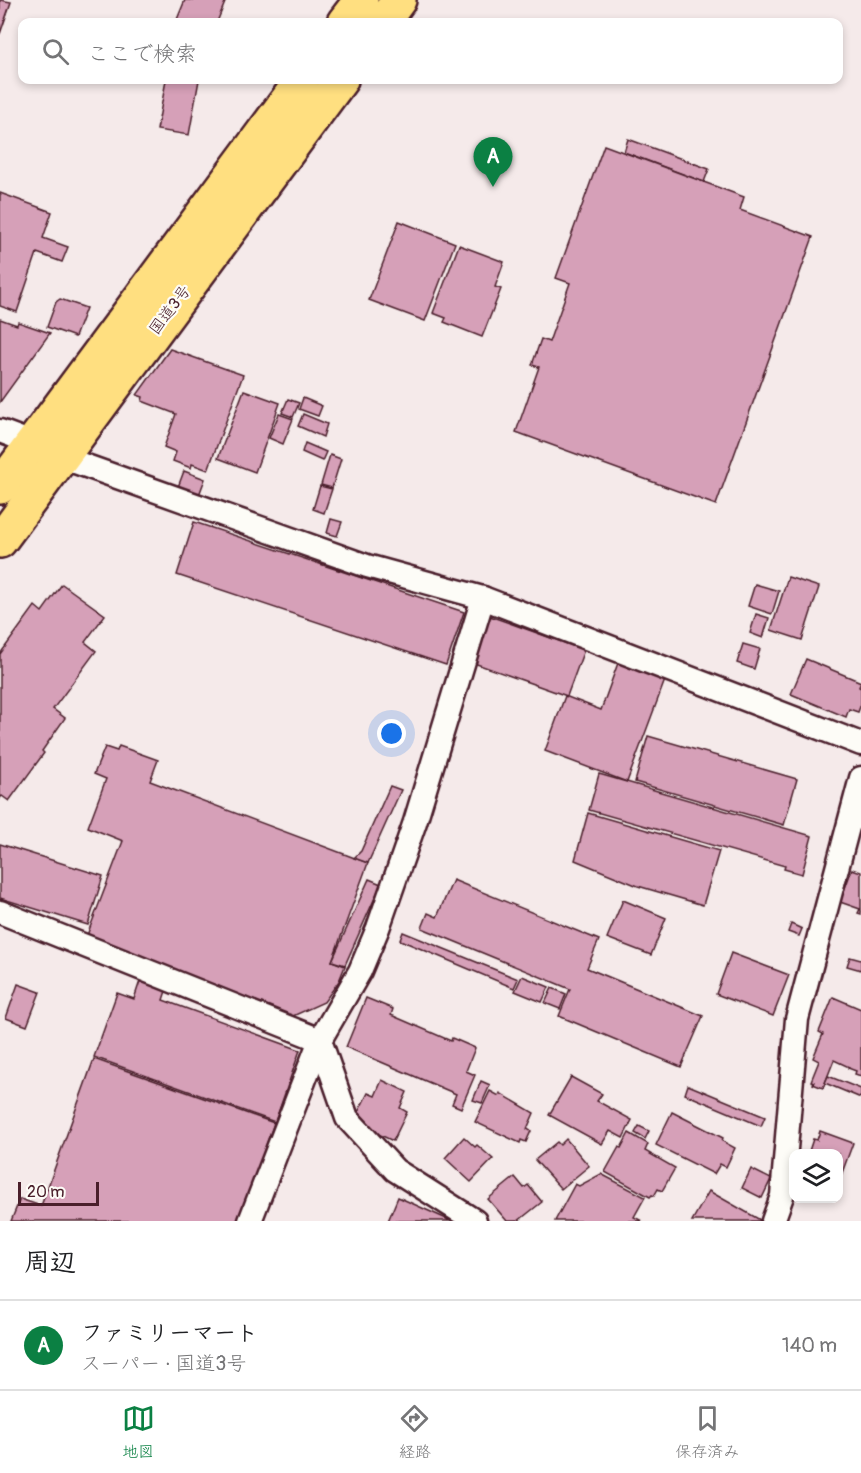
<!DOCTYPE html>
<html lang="ja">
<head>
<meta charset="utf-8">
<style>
	body { margin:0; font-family:Pangolin,"Klee One",sans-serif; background:#f6f6f6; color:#202124 }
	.controls { position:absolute; right:18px; bottom:18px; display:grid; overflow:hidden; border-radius:12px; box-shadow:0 3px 9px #0003 }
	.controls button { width:54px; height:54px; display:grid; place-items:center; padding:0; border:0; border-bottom:2px solid #e0e0e0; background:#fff; color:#202124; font:30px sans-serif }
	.scale { position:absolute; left:18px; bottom:15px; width:81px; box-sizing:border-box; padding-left:6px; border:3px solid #4a1f2b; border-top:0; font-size:16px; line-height:21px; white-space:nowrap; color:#4a1f2b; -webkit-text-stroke:4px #fdfcf7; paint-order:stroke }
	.you { position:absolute; left:392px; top:734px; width:21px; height:21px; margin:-15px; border:4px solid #fff; border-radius:50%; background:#1a73e8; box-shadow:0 0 0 9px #1a73e833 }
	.badge { display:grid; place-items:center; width:39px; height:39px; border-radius:50%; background:#0b8043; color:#fff; font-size:20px; font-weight:700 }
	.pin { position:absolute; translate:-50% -50px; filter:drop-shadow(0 2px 3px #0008) }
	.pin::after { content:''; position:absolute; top:32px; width:21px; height:18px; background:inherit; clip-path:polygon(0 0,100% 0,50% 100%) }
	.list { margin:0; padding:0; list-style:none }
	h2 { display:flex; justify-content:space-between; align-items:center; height:78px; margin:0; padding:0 24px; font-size:26px }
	h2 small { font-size:20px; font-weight:400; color:#757577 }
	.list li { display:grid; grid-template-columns:39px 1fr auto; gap:18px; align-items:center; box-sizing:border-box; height:90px; padding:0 24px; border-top:2px solid #e0e0e0 }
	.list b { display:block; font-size:22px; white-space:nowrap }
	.list p { margin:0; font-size:20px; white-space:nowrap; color:#757577 }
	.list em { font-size:20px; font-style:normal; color:#757577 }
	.icon { flex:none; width:33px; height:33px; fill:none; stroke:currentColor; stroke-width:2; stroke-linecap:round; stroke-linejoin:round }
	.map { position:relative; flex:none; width:861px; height:1221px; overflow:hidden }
	.search { position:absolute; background:#fff; box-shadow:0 3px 9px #0003; left:18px; right:18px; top:18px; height:66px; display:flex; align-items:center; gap:15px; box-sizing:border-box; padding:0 21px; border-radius:12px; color:#757577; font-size:22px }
	.sheet { height:168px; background:#fff }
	nav { display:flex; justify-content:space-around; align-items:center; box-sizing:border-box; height:84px; border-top:2px solid #e0e0e0; background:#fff; font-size:16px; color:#757577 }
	nav a { display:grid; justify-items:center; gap:3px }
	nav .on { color:#0b8043 }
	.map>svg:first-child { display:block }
</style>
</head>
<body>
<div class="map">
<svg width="861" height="1221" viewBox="0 0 861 1221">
	<rect width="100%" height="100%" fill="#f5eaea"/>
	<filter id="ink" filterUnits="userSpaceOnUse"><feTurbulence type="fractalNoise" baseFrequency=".0167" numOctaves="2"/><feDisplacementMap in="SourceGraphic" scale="12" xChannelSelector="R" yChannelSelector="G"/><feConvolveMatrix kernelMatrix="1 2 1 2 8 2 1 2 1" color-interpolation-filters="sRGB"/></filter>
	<g filter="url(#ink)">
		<g fill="#d6a0b8" stroke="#4a1f2b" stroke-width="1.5">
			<polygon points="0,0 11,2 0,34"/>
			<polygon points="185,0 226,0 217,22 176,22"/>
			<polygon points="166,80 199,80 189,135 157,130"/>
			<polygon points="628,139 709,169 704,182 624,152"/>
			<polygon points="604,145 744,197 740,210 813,237 716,505 516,432 539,367 532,365 541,339 549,342 570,283 556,278"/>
			<polygon points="0,193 52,212 43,238 68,247 62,262 37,253 17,312 0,306"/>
			<polygon points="399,221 455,243 425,321 369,300"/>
			<polygon points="459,245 504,262 495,287 501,289 482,337 444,322 446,318 433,313"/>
			<polygon points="60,299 86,308 75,337 47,327 56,302"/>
			<polygon points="0,319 17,325 18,322 50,333 0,402"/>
			<polygon points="170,349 243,375 208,470 192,464 191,468 173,461 176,452 164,447 176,414 142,401 143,397 137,395"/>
			<polygon points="244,390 280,403 255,472 218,458"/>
			<polygon points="303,398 322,406 318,416 299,409"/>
			<polygon points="288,399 299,403 293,417 282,413"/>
			<polygon points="279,414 293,419 283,444 269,438"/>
			<polygon points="303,414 327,424 323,437 298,426"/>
			<polygon points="305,443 326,452 322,461 302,452"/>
			<polygon points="330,455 341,459 332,488 321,485"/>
			<polygon points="184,471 205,479 199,495 178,487"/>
			<polygon points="320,486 332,489 324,513 313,509"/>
			<polygon points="331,519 342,522 337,536 327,533"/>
			<polygon points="194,522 464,612 446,665 177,575"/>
			<polygon points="788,577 819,587 802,640 771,630"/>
			<polygon points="62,584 105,615 85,642 96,651 53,709 65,718 42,751 44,753 9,801 2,796 0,798 0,654 35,606 42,612"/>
			<polygon points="755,584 779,591 772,614 748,606"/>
			<polygon points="756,614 769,618 763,638 750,633"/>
			<polygon points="487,615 584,650 567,696 471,662"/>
			<polygon points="743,644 760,649 754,669 737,663"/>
			<polygon points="806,659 861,682 859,687 861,688 861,704 858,712 849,709 846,717 791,694"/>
			<polygon points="618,663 665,680 627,782 545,751 565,696 601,710"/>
			<polygon points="648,736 797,779 784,825 635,782"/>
			<polygon points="119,746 158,760 150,781 368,863 332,961 345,966 339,981 324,1002 293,1016 86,938 123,841 88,827 106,779 94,774 105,747 117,751"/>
			<polygon points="599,774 812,836 802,874 784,869 785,866 589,810"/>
			<polygon points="390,786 401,790 368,863 354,858 361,851"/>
			<polygon points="588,813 719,851 703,905 638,886 575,860"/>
			<polygon points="0,844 103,876 88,925 0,898"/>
			<polygon points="852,869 861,872 861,914 858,913 860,909 840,902"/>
			<polygon points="369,879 381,884 345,965 332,961"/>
			<polygon points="453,880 599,940 587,968 703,1016 681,1067 559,1016 570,989 422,928 428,913 437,917"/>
			<polygon points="623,900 666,918 651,955 607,938"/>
			<polygon points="791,924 802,929 799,936 788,932"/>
			<polygon points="403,932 518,979 514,988 400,940"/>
			<polygon points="731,953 789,975 773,1016 716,994"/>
			<polygon points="850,957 861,960 861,970 847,966"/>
			<polygon points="522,976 549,987 542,1002 515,991"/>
			<polygon points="140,981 166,991 163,1000 300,1050 275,1122 94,1057 117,993 134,999"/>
			<polygon points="18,984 40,992 27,1026 6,1018"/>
			<polygon points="552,988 566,994 560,1009 545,1003"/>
			<polygon points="833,997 861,1009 861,1076 855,1074 856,1071 848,1068 849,1067 834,1060 823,1088 813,1084 814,1082 811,1081 819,1061 813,1058 823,1034 819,1032"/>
			<polygon points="366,998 393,1009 391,1015 451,1041 452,1038 475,1048 466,1071 475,1075 461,1108 452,1104 456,1094 346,1047"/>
			<polygon points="94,1059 274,1123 239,1221 11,1221 20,1199 41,1206"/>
			<polygon points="828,1076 861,1089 861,1098 825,1083"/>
			<polygon points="571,1077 602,1094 597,1101 632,1120 623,1138 610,1131 602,1144 549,1115"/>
			<polygon points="382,1080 407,1092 400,1108 407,1112 393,1141 353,1122 368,1093 375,1096"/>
			<polygon points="481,1081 490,1085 482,1103 473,1100"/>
			<polygon points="688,1085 765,1117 761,1126 685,1094"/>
			<polygon points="490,1091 499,1096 500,1093 534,1113 527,1129 531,1131 526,1142 521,1140 520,1143 475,1122"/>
			<polygon points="672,1112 723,1138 722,1141 735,1148 726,1167 720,1164 714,1174 656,1145"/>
			<polygon points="639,1126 649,1131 645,1139 635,1133"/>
			<polygon points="820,1131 853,1143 839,1181 838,1154 808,1154 813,1139 817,1140"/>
			<polygon points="629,1133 648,1144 645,1151 675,1168 662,1191 658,1189 654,1196 652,1195 650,1197 605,1172 619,1147 621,1148"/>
			<polygon points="464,1137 475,1147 477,1145 493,1159 471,1182 445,1158"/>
			<polygon points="566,1139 589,1166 561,1189 535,1160 557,1142 560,1145"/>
			<polygon points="751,1169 771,1179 762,1198 742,1188"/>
			<polygon points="601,1174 645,1197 634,1217 642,1221 555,1221 575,1184 579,1186"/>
			<polygon points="515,1177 524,1188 528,1185 542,1202 518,1221 507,1221 488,1199"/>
			<polygon points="709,1191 762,1221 692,1221"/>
			<polygon points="398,1197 451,1221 388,1221"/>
		</g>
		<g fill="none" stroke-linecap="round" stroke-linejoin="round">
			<defs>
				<g id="minor">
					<polyline points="0,431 32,443 61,457 367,566 483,598 861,744"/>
					<polyline points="0,912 320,1040 347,1118 395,1170 475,1221"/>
					<polyline points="250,1221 320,1040 360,971 378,928 415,822 483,598"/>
					<polyline points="773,1221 782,1196 797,1019 861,778"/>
				</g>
				<g id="trunk">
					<polyline points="344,22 361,0"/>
					<polyline points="383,22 399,0"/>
					<polyline points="0,487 302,80"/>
					<polyline points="0,541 341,80"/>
				</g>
			</defs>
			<use href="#minor" stroke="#4a1f2b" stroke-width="27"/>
			<use href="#trunk" stroke="#4a1f2b" stroke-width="38"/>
			<use href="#minor" stroke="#fdfcf7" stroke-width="22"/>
			<use href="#trunk" stroke="#ffdf80" stroke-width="33"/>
		</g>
	</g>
	<g text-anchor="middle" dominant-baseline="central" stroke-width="4.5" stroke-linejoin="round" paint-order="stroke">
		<g font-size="16" fill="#4a1f2b" stroke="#fdfcf7">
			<text transform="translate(170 310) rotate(-53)">国道3号</text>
		</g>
	</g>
</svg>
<div class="controls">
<button><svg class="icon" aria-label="layers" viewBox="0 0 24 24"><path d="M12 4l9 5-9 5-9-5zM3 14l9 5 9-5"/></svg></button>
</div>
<div class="scale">20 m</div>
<div class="you"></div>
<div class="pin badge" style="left:493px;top:187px">A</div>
<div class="search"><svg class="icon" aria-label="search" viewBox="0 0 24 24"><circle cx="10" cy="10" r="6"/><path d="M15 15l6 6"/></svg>ここで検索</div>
</div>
<section class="sheet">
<h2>周辺<small></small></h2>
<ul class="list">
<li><span class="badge">A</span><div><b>ファミリーマート</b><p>スーパー · 国道3号</p></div><em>140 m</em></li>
</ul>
</section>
<nav>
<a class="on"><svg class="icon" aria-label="map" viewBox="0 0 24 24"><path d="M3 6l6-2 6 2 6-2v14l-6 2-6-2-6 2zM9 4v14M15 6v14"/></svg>地図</a>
<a><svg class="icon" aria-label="directions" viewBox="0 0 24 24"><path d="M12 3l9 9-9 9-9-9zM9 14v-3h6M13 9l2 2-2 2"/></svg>経路</a>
<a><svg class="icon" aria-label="saved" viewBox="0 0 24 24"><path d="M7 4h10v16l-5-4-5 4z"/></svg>保存済み</a>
</nav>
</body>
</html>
